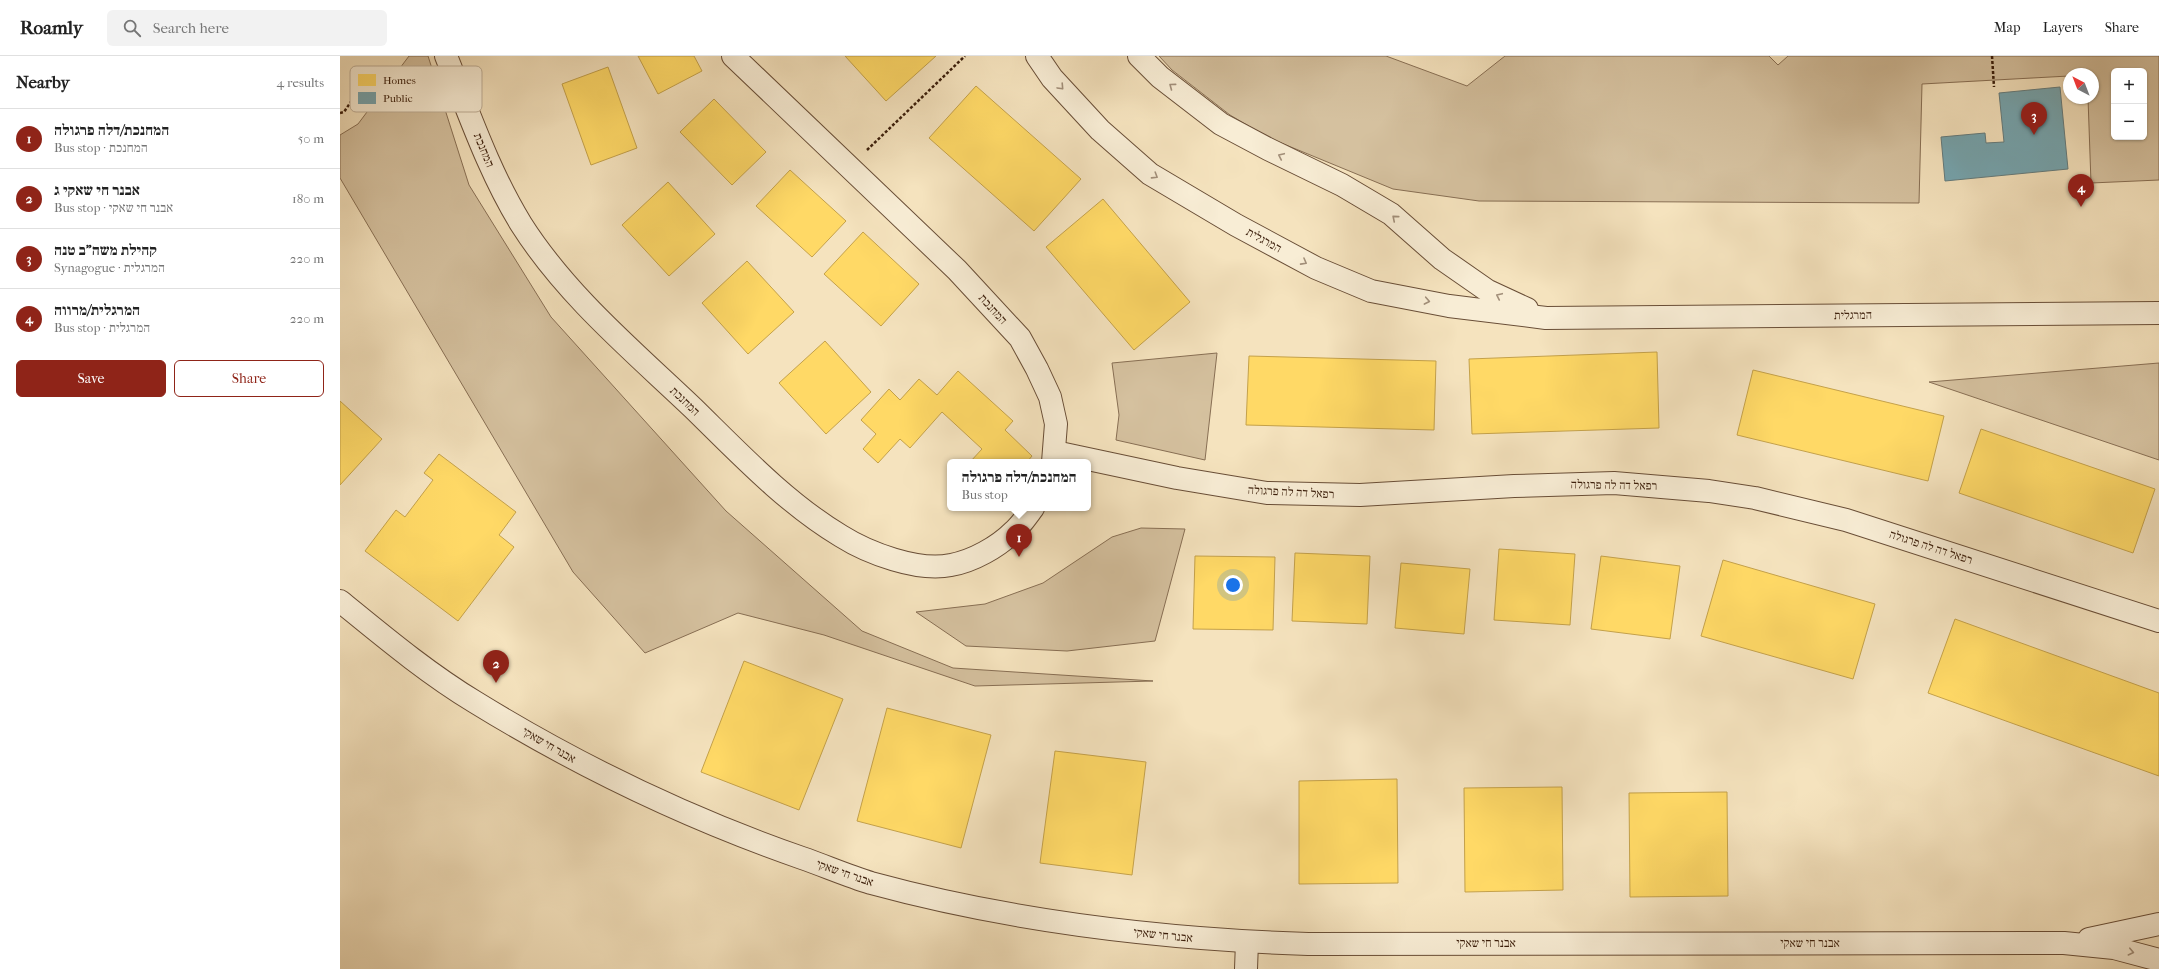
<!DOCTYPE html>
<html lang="en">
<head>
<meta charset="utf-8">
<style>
	body { margin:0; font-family:"IM FELL French Canon","Frank Ruhl Libre",serif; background:#f2f2f2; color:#222 }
	.controls { position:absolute; right:12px; top:12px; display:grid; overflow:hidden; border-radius:6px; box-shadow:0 1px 3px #0004 }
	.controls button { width:36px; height:36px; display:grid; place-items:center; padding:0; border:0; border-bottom:1px solid #e0e0e0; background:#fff; color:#222; font:20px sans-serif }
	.compass { position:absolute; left:1723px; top:12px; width:36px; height:36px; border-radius:50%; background:#fff; box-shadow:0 1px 3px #0004; rotate:318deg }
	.you { position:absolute; left:893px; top:529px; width:14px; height:14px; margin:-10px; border:3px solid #fff; border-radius:50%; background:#1a73e8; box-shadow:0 0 0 6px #1a73e833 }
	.badge { display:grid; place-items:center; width:26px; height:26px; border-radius:50%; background:#8f2418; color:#fff; font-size:13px; font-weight:700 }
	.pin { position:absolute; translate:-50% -33px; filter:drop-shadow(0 1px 2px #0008) }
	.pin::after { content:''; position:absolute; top:21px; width:14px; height:12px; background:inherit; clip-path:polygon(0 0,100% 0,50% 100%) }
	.popup { position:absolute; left:607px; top:403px; width:144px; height:52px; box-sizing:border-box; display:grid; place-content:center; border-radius:6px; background:#fff; filter:drop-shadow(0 1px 3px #0005); font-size:13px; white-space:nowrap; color:#767676 }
	.popup b { font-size:15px; color:#222 }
	.popup::after { content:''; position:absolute; left:50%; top:100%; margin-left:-8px; border:8px solid transparent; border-top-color:#fff }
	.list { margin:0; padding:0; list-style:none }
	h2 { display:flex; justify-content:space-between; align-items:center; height:52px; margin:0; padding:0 16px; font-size:17px }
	h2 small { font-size:13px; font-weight:400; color:#767676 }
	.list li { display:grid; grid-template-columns:26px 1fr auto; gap:12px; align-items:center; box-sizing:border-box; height:60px; padding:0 16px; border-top:1px solid #e0e0e0 }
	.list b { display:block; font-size:15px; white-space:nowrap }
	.list p { margin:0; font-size:13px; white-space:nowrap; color:#767676 }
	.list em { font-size:13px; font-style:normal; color:#767676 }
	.actions { display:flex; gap:8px; padding:12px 16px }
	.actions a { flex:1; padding:9px 0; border:1px solid #8f2418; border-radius:6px; text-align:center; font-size:14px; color:#8f2418 }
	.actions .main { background:#8f2418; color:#fff }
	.icon { flex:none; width:22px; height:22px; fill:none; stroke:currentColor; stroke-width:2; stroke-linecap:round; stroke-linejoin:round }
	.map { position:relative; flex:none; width:1819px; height:913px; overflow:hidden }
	header { display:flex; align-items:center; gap:24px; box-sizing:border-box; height:56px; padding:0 20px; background:#fff; border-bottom:1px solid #e0e0e0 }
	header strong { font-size:19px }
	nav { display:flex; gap:22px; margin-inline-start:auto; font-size:14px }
	.search { width:280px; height:36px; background:#f2f2f2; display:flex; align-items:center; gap:10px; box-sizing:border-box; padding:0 14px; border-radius:6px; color:#767676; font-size:15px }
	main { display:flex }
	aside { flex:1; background:#fff }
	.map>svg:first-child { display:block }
</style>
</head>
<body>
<header>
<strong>Roamly</strong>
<div class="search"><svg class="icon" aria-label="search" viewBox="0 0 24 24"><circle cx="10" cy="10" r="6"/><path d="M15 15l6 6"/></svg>Search here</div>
<nav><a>Map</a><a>Layers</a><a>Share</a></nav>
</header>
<main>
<aside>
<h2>Nearby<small>4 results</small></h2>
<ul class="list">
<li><span class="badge">1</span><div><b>המחנכת/דלה פרגולה</b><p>Bus stop · המחנכת</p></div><em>50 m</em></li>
<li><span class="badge">2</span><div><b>אבנר חי שאקי ג</b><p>Bus stop · אבנר חי שאקי</p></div><em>180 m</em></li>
<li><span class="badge">3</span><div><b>קהילת משה&quot;ב טנה</b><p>Synagogue · המרגלית</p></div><em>220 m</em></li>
<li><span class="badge">4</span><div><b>המרגלית/מרווה</b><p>Bus stop · המרגלית</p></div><em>220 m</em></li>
</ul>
<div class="actions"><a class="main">Save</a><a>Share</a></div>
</aside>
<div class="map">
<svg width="1819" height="913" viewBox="0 0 1819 913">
	<rect width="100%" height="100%" fill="#f5e3be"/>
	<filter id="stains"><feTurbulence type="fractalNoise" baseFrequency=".005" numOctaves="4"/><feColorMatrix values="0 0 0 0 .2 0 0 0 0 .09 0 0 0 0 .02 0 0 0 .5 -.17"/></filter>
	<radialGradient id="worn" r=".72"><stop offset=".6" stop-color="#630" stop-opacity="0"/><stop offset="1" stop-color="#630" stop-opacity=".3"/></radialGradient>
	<g fill="#d5c19f" stroke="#886f54" fill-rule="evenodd">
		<polygon points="69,0 88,0 129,129 211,261 386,455 522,575 613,612 813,625 635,630 484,579 398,557 305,597 233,516 0,122 0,79 18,68"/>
		<path d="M819,0H1046L1127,30L1165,0H1429L1438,9L1448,0H1819V124L1751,127L1748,42H1753V18H1729V20L1582,28L1579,147L1139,145L1053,133L929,82L890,59L832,14ZM1774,15H1804V81H1774Z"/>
		<polygon points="877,297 865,404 776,384 779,359 772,307"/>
		<polygon points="1819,307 1819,404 1589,326"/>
		<polygon points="801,472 845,473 815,585 727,595 626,590 576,556 645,548 703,527 772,481"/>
	</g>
	<g fill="#ffd966" stroke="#c4a14a">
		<polygon points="298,0 354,0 362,15 318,38"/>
		<polygon points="505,0 596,0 546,45"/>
		<polygon points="268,11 297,92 251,109 222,28"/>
		<polygon points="636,30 741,123 694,175 589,82"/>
		<polygon points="374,43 426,96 392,129 340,76"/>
		<polygon points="450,114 506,165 472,201 416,150"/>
		<polygon points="328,126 375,178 329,220 282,169"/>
		<polygon points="763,143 850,246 794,294 706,191"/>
		<polygon points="523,176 579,228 541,270 484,218"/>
		<polygon points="407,205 454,256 408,298 362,247"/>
		<polygon points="485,285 531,336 486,378 439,327"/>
		<polygon points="1317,296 1319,372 1132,378 1129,303"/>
		<polygon points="909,300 1096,305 1094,374 906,369"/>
		<polygon points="1413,314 1604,360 1588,425 1397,379"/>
		<polygon points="618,315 673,365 665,374 692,400 687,406 630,406 642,393 602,356 570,392 560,383 538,407 523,393 536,378 521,364 549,333 560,344 579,323 597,339"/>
		<polygon points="0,345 42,383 0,429"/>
		<polygon points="1641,373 1815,433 1793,497 1619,437"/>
		<polygon points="99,398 176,456 159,479 174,491 118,565 25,495 56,454 65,461 93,424 84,417"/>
		<polygon points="1159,493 1235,498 1230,569 1154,564"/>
		<polygon points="955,497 1030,500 1027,568 952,565"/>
		<polygon points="855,500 935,501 933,574 853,573"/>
		<polygon points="1261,500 1340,510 1330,583 1251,573"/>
		<polygon points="1383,504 1535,548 1513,623 1361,580"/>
		<polygon points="1061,507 1130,513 1124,578 1055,572"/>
		<polygon points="1615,563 1819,637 1819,720 1588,637"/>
		<polygon points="404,605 503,643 459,754 361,716"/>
		<polygon points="547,652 651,679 621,792 517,765"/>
		<polygon points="715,695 806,706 792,819 700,807"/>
		<polygon points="1057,723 1058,827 959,828 959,725"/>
		<polygon points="1222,731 1223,834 1125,836 1124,732"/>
		<polygon points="1387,736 1388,840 1290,841 1289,737"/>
	</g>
	<polygon fill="#76a5af" stroke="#647c7e" points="1720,31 1728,113 1605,125 1601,81 1645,77 1646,87 1664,86 1659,37"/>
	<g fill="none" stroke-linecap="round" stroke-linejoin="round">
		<defs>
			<g id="minor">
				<path d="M106,0C129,57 149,116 181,168C226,239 292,294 353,352C399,397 446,447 501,480C528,497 578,516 611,509C633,505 658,491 674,475C681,469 687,460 693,452"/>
				<polyline points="393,0 617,214 680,282 697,313 710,341 716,368 713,406"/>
				<polyline points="715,396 837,422 927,437 1020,439 1174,430 1274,427 1369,435 1415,442 1506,464 1819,565"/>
				<path d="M0,545C43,580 87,617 135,646C239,710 347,762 462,802C485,810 508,820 531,827C674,866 821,883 968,888L1724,887L1774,892L1819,904"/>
				<polyline points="1749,883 1819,868"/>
				<polyline points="906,913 907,886"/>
			</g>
			<g id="tertiary">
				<polyline points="697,0 712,22 760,74 810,118 896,169 976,212 1031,235 1109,250 1206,262 1819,257"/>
				<polyline points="799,0 820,21 881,68 928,93 1002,129 1051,158 1102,203 1148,235 1187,253"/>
			</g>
		</defs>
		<use href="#minor" stroke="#694e37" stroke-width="24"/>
		<use href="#tertiary" stroke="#694e37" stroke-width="24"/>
		<g stroke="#3a1d0a" stroke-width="2.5" stroke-dasharray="3 2" stroke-linecap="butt">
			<polyline points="1652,0 1654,31"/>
			<polyline points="0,57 4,56 23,28"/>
			<polyline points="527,94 625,0"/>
		</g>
		<use href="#minor" stroke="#f8edd5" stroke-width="22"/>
		<use href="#tertiary" stroke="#f8edd5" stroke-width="22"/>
	</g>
	<defs><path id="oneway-chevron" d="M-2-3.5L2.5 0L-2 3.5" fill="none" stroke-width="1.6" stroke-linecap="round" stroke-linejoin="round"/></defs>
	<g stroke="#a28f7a">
		<use href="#oneway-chevron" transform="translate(832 30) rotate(-143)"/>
		<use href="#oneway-chevron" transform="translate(721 31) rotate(47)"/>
		<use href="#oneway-chevron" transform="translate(941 100) rotate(-155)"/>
		<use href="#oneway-chevron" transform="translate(815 120) rotate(32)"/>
		<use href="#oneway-chevron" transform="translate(1055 162) rotate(-140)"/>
		<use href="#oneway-chevron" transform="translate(964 206) rotate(29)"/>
		<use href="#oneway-chevron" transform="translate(1159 240) rotate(-155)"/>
		<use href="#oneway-chevron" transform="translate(1087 245) rotate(11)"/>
		<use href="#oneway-chevron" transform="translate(1791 896) rotate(13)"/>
	</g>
	<g text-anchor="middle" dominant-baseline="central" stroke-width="4" stroke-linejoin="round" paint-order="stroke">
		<g font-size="12" fill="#3a1d0a" stroke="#f8edd5">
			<text transform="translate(144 94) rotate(68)">המחנכת</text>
			<text transform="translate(924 184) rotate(29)">המרגלית</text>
			<text transform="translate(653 253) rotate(48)">המחנכת</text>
			<text transform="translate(1513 259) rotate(-1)">המרגלית</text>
			<text transform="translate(345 345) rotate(44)">המחנכת</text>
			<text transform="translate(1274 429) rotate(1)">רפאל דה לה פרגולה</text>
			<text transform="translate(951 436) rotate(3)">רפאל דה לה פרגולה</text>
			<text transform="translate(1591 491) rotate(18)">רפאל דה לה פרגולה</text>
			<text transform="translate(209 689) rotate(30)">אבנר חי שאקי</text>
			<text transform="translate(505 817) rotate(19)">אבנר חי שאקי</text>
			<text transform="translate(823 879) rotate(6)">אבנר חי שאקי</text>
			<text x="1146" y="887">אבנר חי שאקי</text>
			<text x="1470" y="887">אבנר חי שאקי</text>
		</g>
	</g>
	<rect x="10" y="10" width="132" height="46" rx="6" fill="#f8edd5" stroke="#bfaf98" stroke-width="1"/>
	<rect x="18" y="18" width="18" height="12" fill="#ffd966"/>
	<rect x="18" y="36" width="18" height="12" fill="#76a5af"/>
	<g font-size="11" fill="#3a1d0a">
		<text x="43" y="28">Homes</text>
		<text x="43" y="46">Public</text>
	</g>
	<rect width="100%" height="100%" filter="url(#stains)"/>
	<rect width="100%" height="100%" fill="url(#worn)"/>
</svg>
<div class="controls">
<button>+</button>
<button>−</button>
</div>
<svg class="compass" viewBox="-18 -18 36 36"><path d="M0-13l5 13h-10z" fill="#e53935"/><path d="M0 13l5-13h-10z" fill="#767676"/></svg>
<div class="you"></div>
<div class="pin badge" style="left:679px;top:501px">1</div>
<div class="popup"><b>המחנכת/דלה פרגולה</b>Bus stop</div>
<div class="pin badge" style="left:156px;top:627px">2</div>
<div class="pin badge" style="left:1694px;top:79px">3</div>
<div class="pin badge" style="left:1741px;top:151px">4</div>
</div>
</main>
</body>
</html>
